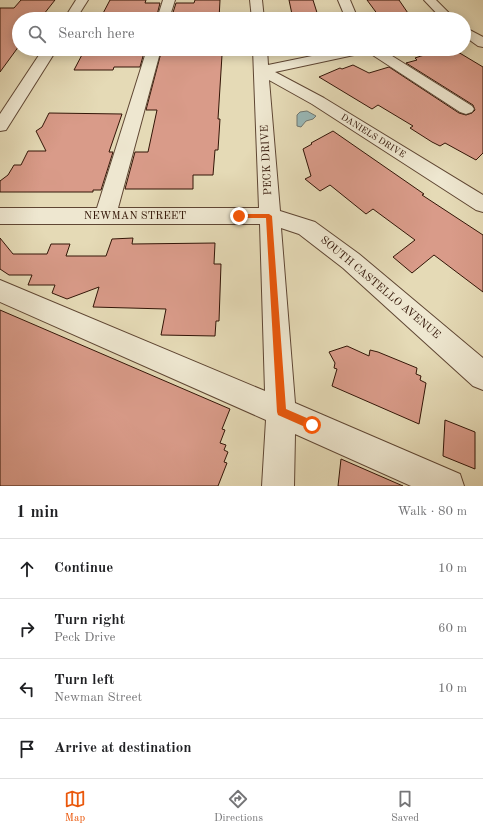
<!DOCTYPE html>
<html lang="en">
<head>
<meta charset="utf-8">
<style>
	body { margin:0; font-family:"Old Standard TT",serif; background:#f2f2f2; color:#202124 }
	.stop { position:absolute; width:12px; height:12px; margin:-9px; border:3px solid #ea580c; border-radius:50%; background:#fff }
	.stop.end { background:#ea580c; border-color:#fff; box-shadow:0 1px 4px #0008 }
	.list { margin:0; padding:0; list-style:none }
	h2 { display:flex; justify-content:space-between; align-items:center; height:52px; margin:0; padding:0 16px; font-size:17px }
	h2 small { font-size:13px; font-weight:400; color:#757577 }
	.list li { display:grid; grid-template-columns:26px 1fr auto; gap:12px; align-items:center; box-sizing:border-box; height:60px; padding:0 16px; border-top:1px solid #e0e0e0 }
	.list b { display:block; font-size:15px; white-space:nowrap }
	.list p { margin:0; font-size:13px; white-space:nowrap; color:#757577 }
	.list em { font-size:13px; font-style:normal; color:#757577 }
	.icon { flex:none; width:22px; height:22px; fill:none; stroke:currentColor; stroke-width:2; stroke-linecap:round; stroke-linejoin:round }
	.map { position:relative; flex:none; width:483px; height:486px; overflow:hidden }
	.search { position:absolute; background:#fff; box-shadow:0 2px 10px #0003; left:12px; right:12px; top:12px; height:44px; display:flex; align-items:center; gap:10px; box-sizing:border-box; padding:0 14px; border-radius:22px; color:#757577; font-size:15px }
	.sheet { height:292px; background:#fff }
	nav { display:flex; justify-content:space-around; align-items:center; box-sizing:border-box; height:56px; border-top:1px solid #e0e0e0; background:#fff; font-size:11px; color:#757577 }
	nav a { display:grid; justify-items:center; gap:2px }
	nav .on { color:#ea580c }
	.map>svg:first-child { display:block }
</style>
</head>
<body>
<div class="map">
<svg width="483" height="486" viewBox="0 0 483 486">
	<rect width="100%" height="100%" fill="#e5dab6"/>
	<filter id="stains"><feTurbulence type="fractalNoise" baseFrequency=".005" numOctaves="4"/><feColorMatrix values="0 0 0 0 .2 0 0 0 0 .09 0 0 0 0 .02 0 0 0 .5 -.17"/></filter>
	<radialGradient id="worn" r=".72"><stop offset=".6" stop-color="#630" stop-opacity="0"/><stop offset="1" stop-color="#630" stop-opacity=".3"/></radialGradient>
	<polygon fill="#99b8b7" stroke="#707771" points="307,111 316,116 313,119 306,121 301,127 297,126 297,115 300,112"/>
	<g fill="#d99b89" stroke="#321507">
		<polygon points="21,0 55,0 40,19 19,19 19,46 0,72 0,8 14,8"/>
		<polygon points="110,0 146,0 145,3 160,3 156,19 100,19"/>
		<polygon points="195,0 220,0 219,19 171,19 176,3 194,3"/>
		<polygon points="289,0 313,0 319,19 293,19"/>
		<polygon points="367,0 399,0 412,19 381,19"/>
		<polygon points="85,49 145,49 140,67 114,67 113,70 74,70"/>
		<polygon points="162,49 210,49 209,55 222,55 218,119 220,119 218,150 215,150 213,175 193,175 193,189 125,189 135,152 148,152 157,110 146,110"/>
		<polygon points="446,49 453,49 483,67 483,153 476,160 445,143 440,146 432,142 410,128 413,126 378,105 372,109 319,77 340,68 342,69 353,65 369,73 389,67 459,113 466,115 472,113 475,110 473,105 406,63 417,60 415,58 421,56"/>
		<polygon points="49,113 122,114 109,152 113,152 101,190 93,190 93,192 0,192 0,181 8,175 14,165 21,165 28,151 46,151 36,131 42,127"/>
		<polygon points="333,131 424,194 422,195 483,235 483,292 434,255 412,273 393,257 415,240 373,209 366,214 330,185 320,191 305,179 311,176 303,149 312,144 311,143"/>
		<polygon points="0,238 13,254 47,254 51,244 70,244 66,256 106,256 112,239 133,238 132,244 215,243 214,264 221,264 219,321 216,321 215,336 161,335 166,309 93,307 99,287 67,299 52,293 55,285 28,285 32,275 9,275 0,269"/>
		<polygon points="0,310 230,409 222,429 225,430 220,443 226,445 224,450 228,452 224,462 227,463 218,486 0,486"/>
		<polygon points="347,346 369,356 370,350 378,352 417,368 416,374 421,376 420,380 426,383 419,424 332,386 337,369 334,368 335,363 329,352"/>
		<polygon points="445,420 475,432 475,469 443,456"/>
		<polygon points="341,459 403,486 338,486"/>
	</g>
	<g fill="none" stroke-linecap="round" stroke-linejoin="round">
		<defs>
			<g id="minor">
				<polygon points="76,0 88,0 76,19 64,19"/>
				<polygon points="163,0 175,0 169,19 157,19"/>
				<polygon points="250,0 262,0 264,19 252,19"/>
				<polygon points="338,0 350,0 358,19 346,19"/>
				<polygon points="424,0 436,0 455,19 442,19"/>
				<polygon points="464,27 483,37 483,47 478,46 464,36"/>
				<polygon points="43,49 57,49 6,130 0,131 0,114"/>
				<polygon points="147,49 161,49 118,208 259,208 253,49 267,49 268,65 346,49 381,49 472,106 474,109 472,112 466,114 460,112 368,52 275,72 324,98 483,195 483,212 476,210 312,104 269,80 280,211 315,222 359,254 483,358 483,390 473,386 343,268 299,234 281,228 295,403 460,474 464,486 411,486 295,434 294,486 262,486 266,420 0,302 0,280 265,391 260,224 0,224 0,208 97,208"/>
			</g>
		</defs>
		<use href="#minor" stroke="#5f4633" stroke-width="2"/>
		<use href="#minor" fill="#eee7d0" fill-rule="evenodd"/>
	</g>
	<polygon fill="#ea580c" points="237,214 269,214 272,216 286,409 316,422 317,425 316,428 312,430 278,415 277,412 266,218 239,218 236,216"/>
	<g text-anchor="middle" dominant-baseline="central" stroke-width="3.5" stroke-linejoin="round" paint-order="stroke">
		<g font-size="9" fill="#321507" stroke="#eee7d0">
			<text transform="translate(373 136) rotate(32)">DANIELS DRIVE</text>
		</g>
		<g font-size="11" fill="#321507" stroke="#eee7d0">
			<text transform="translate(267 160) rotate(-93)">PECK DRIVE</text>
			<text x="135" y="216">NEWMAN STREET</text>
			<text transform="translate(380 288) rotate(40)">SOUTH CASTELLO AVENUE</text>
		</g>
	</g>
	<rect width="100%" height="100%" filter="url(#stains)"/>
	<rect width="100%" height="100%" fill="url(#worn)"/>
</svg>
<div class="stop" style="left:312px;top:425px"></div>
<div class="stop end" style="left:239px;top:216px"></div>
<div class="search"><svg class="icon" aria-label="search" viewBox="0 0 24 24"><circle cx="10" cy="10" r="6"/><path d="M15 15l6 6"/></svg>Search here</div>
</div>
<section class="sheet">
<h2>1 min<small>Walk · 80 m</small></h2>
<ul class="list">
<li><svg class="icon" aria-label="ahead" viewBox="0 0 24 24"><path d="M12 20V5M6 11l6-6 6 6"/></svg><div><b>Continue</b></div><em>10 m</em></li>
<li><svg class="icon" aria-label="right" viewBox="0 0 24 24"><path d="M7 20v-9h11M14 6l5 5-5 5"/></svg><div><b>Turn right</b><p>Peck Drive</p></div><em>60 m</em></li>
<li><svg class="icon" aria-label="left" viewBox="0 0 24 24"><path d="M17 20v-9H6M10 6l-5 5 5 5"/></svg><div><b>Turn left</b><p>Newman Street</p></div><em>10 m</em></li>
<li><svg class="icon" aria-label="arrive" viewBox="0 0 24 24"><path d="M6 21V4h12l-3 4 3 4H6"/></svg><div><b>Arrive at destination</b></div></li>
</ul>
</section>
<nav>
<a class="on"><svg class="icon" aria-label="map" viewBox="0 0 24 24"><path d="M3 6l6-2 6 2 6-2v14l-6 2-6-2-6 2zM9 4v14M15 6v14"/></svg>Map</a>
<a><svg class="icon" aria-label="directions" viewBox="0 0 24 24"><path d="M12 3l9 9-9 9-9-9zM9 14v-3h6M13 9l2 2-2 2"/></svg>Directions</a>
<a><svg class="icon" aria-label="saved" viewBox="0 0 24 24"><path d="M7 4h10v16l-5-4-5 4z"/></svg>Saved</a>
</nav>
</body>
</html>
